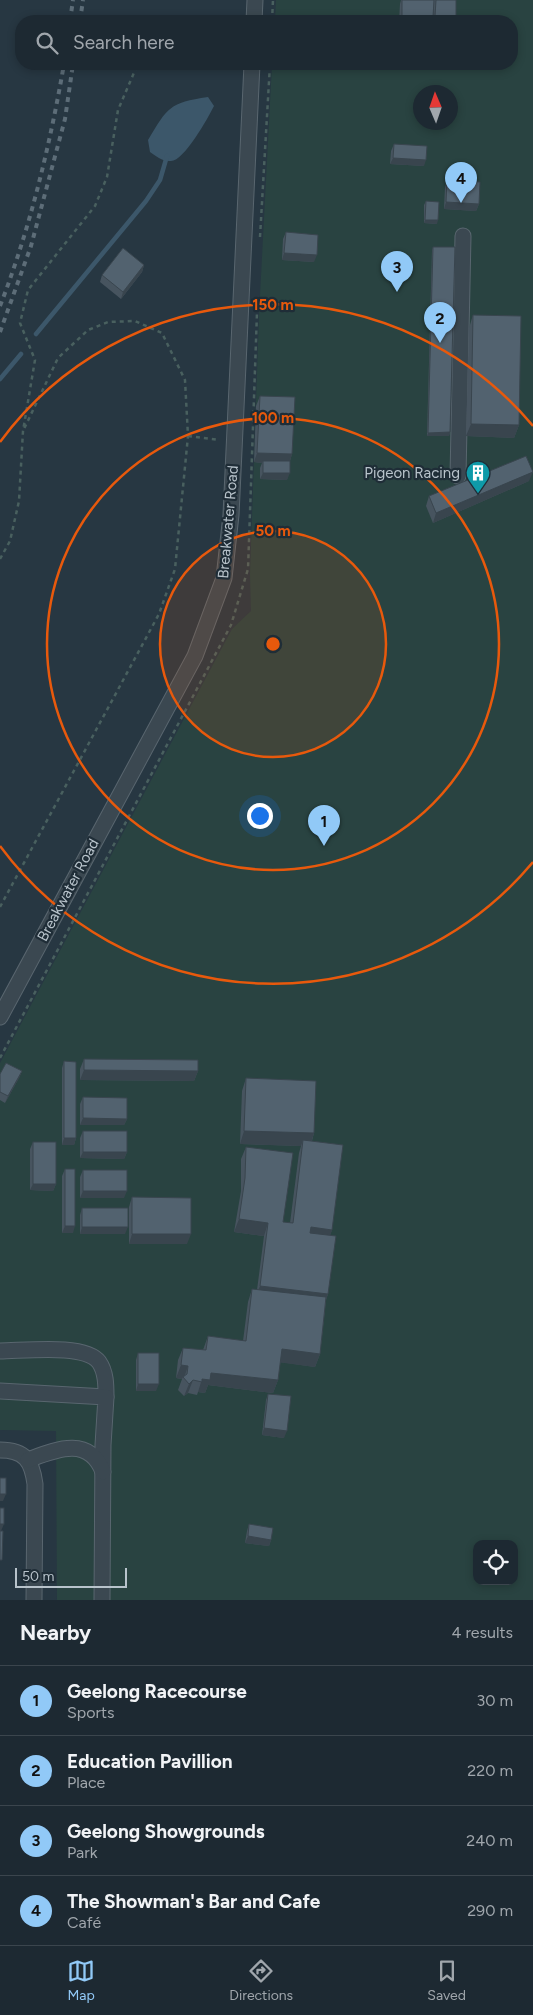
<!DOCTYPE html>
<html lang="en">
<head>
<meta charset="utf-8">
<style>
	body { margin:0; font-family:Figtree,sans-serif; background:#2a353e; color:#f1f3f6 }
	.controls { position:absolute; right:15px; bottom:15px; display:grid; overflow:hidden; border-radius:10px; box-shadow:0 2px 8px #0003 }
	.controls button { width:45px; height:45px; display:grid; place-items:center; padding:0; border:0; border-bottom:1px solid #3b454d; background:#1d2932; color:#f1f3f6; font:25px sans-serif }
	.compass { position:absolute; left:413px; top:85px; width:45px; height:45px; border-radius:50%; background:#1d2932; box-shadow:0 2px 8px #0003; rotate:358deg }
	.scale { position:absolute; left:15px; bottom:12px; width:112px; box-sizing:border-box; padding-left:5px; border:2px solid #b8c3cb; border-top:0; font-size:14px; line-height:18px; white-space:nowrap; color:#b8c3cb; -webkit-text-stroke:4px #1f2d37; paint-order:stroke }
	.you { position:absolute; left:259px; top:815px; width:18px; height:18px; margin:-12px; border:4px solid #fff; border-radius:50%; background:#1a73e8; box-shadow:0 0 0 8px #1a73e833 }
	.badge { display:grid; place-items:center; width:32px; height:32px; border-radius:50%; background:#91c9f7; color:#111; font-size:16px; font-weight:700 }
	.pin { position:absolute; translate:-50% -41px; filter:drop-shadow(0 1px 2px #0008) }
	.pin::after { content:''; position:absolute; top:26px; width:18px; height:15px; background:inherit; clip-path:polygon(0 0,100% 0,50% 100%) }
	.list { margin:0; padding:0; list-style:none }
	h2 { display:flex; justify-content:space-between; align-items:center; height:65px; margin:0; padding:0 20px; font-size:21px }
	h2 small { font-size:16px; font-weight:400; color:#a0a6ac }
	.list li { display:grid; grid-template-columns:32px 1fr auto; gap:15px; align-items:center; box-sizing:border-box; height:70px; padding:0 20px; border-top:1px solid #3b454d }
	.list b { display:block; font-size:19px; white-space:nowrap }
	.list p { margin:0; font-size:16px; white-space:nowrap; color:#a0a6ac }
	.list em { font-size:16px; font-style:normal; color:#a0a6ac }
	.icon { flex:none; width:28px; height:28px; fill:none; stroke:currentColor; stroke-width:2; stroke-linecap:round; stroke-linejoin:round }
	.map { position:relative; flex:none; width:533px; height:1600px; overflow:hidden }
	.search { position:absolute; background:#1d2932; box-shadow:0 2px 8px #0003; left:15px; right:15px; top:15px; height:55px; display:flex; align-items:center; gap:12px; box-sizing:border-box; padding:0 18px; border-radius:20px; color:#a0a6ac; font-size:19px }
	.sheet { height:345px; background:#1d2932 }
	nav { display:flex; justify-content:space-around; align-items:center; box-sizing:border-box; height:70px; border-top:1px solid #3b454d; background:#1d2932; font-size:14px; color:#a0a6ac }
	nav a { display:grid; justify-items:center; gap:2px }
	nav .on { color:#91c9f7 }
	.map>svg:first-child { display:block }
</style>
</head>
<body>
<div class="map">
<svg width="533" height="1600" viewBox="0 0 533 1600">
	<rect width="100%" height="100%" fill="#273742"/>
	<path fill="#294341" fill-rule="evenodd" d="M276,0H533V1600H57L56,1431L0,1430V1063L232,629L251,611L250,574L259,315L272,64H512V21H275ZM420,92H450V122H420ZM477,1544H514V1581H477Z"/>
	<path fill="#3c576a" d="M208,97L214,106C208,118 184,161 171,161C163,162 156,156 150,152L148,140C168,107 169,103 208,97Z"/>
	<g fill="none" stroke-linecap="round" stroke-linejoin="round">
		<g stroke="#3c576a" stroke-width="4.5">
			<polyline points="36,334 146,201 160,180 167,156"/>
			<polyline points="0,379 21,354"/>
		</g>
		<defs>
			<g id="minor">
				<polyline points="254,21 255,0"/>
				<polyline points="458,476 463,236"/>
				<polyline points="0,1017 195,656 224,578 231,515 252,64"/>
				<path d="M0,1351C23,1351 85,1343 99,1362C106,1372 106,1385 106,1397"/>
				<polyline points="0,1391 106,1397 103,1445 102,1600"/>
				<path d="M0,1450C25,1450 32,1461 35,1484L34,1600"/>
				<path d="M28,1460C55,1450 89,1435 103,1472"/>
			</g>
		</defs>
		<use href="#minor" stroke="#59666f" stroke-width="17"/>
		<g stroke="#49605f" stroke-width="2.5" stroke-dasharray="4 4" stroke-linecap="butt">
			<polyline points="272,21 273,0"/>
			<polyline points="260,237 270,64"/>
			<polyline points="188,436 219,440"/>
			<polyline points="0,559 10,541 19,501 23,431 35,360 20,323 28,290 95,206 107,177 118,110 136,68 145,64"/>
			<polyline points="0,907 159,614 175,569 188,436 185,380 162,333 135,321 108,322 88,330 58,358 23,431"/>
			<polyline points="0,1058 231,625 248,569 257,312"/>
		</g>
		<use href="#minor" stroke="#3b4851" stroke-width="15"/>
		<g stroke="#5d6d78" stroke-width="4" stroke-dasharray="5 5" stroke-linecap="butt">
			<polyline points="70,21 73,0"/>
			<polyline points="80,21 83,0"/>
			<path d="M0,306C30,229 50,145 64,64"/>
			<polyline points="0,332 31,246 65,119 73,64"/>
		</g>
	</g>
	<g fill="#47545f">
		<polygon points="401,0 434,0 434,2 434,0 456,0 456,17 454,21 399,21 400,4"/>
		<polygon points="394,144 424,166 390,164 391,151"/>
		<polygon points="447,180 479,204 476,211 444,209 445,187"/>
		<polygon points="426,201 437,224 424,223 424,205"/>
		<polygon points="286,232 314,262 282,260 283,239"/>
		<polygon points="433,247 450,432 449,436 427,436 432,250"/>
		<polygon points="144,265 142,272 121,299 100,282 102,275"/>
		<polygon points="473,315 519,425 514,438 466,436 469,328"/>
		<polygon points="260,396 292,454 290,461 287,480 260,479 260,468 262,463 254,462 256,406"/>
		<polygon points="529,481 433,523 426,506 429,496"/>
		<polygon points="84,1059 198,1071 194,1081 80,1080 80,1069"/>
		<polygon points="64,1061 76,1138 74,1145 62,1145 62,1068"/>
		<polygon points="22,1071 19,1078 5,1103 0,1100 0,1074"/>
		<polygon points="246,1078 314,1133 312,1141 332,1230 330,1235 328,1294 326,1300 320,1354 315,1367 280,1362 278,1380 273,1393 208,1385 205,1393 198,1392 197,1395 188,1393 184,1396 178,1390 182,1379 176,1378 178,1360 183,1348 203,1350 208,1336 243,1341 248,1302 252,1289 257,1290 264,1236 234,1232 241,1191 241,1159 246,1147 283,1222 290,1223 299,1153 301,1146 240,1144 242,1091"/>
		<polygon points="83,1097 127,1119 124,1125 80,1125 80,1104"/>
		<polygon points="83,1131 127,1152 124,1159 80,1158 80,1138"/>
		<polygon points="33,1142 56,1184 53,1191 30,1190 30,1149"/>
		<polygon points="65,1169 73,1233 62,1233 62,1176"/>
		<polygon points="83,1170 124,1198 80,1198 80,1177"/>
		<polygon points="132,1197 187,1244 129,1244 129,1207"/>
		<polygon points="82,1208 125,1234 80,1234 80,1215"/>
		<polygon points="138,1353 156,1391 136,1391 136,1360"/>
		<polygon points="268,1394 284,1438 262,1435 266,1400"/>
		<polygon points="249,1524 271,1540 269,1546 245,1543 247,1531"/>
	</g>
	<g fill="#39454e">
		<polygon points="435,16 456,17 454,21 434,21"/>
		<polygon points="398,64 433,64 433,65"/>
		<polygon points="393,158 426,160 424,166 390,164"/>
		<polygon points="446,202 479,204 476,211 444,209"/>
		<polygon points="425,220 438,220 437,224 424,223"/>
		<polygon points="284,253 317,255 314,262 282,260"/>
		<polygon points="144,265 142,272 121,299 123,292"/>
		<polygon points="471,424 519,425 514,438 466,436"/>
		<polygon points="450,432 449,436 427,436 428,433"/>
		<polygon points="257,453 292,454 289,464 263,461 262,463 254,462"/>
		<polygon points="533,472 529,481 433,523 436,513"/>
		<polygon points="263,473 290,473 287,480 260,479"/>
		<polygon points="84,1070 198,1071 194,1081 80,1080"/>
		<polygon points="22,1071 19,1078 5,1103 8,1096"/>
		<polygon points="83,1118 127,1119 124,1125 80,1125"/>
		<polygon points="244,1131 314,1133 310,1146 303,1140 301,1146 240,1144"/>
		<polygon points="64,1138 76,1138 74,1145 62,1145"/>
		<polygon points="83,1152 127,1152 124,1159 80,1158"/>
		<polygon points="33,1184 56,1184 53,1191 30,1190"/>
		<polygon points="83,1191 127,1191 124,1198 80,1198"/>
		<polygon points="239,1219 268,1223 264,1236 234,1232"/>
		<polygon points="65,1226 75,1226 73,1233 62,1233"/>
		<polygon points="82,1227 128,1227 125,1234 80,1234"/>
		<polygon points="311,1227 332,1230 328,1242 306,1240"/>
		<polygon points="132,1234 191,1234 187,1244 129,1244"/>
		<polygon points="260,1286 328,1294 323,1307 255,1298"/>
		<polygon points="282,1349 320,1354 315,1367 277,1362"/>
		<polygon points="181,1365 188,1366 184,1378 183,1377 182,1379 176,1378"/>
		<polygon points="211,1373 278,1380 273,1393 208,1385 205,1393 198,1392 202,1379"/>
		<polygon points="193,1380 188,1393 184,1396 189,1384"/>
		<polygon points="138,1384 159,1384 156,1391 136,1391"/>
		<polygon points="264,1428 287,1431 284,1438 262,1435"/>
		<polygon points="0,1494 6,1494 3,1501 0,1501"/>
		<polygon points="0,1524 4,1524 1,1531 0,1531"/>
		<polygon points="248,1536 271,1540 269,1546 245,1543"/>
	</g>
	<g fill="#52626f" stroke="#39454e">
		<polygon points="402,0 434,0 433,17 402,17"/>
		<polygon points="436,0 456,0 456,17 435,16"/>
		<rect x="402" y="17" width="35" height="4"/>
		<polygon points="394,144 427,146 426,160 393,158"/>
		<polygon points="447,180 480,182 479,204 446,202"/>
		<polygon points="426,201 439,202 438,220 425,220"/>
		<polygon points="286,232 318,235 317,255 284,253"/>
		<polygon points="433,247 455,247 450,432 428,433"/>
		<polygon points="123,248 144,265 123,292 102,275"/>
		<polygon points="473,315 521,316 519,425 471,424"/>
		<polygon points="260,396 295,397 292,454 257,453"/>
		<polygon points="526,456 533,472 436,513 429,496"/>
		<rect x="263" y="461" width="27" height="12"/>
		<polygon points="84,1059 198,1060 198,1071 84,1070"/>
		<polygon points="64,1061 76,1062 76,1138 64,1138"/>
		<polygon points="6,1063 22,1071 8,1096 0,1092 0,1074"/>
		<polygon points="246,1078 316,1081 314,1133 244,1131"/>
		<polygon points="83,1097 127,1098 127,1119 83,1118"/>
		<rect x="83" y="1131" width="44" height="21"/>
		<polygon points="303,1140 343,1145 332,1230 311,1227 310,1233 336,1236 328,1294 260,1286 268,1223 239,1219 245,1178 246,1147 293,1153 283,1222 293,1223"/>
		<rect x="33" y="1142" width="23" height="42"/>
		<rect x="65" y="1169" width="10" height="57"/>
		<rect x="83" y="1170" width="44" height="21"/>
		<polygon points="132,1197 191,1198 191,1234 132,1234"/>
		<rect x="82" y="1208" width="46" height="19"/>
		<polygon points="252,1289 326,1297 320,1354 282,1349 278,1380 211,1373 210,1380 202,1379 202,1382 193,1380 189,1384 183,1377 187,1374 188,1366 181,1365 183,1348 206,1350 208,1336 246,1341"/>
		<rect x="138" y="1353" width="21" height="31"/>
		<polygon points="268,1394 291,1396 287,1431 264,1428"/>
		<rect x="0" y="1478" width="6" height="16"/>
		<rect x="0" y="1508" width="4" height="16"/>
		<polygon points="249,1524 273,1528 271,1540 248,1536"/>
		<polygon points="0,1531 3,1531 2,1560 0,1560"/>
	</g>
	<circle cx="273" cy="644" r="113" fill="#e8590c" fill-opacity=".12"/>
	<g fill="none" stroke="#e8590c" stroke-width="2.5">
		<circle cx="273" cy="644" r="113"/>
		<circle cx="273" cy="644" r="226"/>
		<path d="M533 862A339 339 0 0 1 0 846M0 442A339 339 0 0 1 533 426"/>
	</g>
	<defs>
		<symbol id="building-pin" viewBox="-11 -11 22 30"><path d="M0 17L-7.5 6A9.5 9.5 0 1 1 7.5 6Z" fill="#0f9aa8" stroke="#1f2d37"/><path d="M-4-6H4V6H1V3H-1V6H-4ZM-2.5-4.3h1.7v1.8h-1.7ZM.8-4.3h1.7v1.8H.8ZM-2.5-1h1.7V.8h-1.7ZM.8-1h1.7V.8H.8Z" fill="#fff"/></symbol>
	</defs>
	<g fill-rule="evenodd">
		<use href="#building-pin" x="464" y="459" width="28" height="38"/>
	</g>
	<g text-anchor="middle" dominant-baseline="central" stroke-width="4.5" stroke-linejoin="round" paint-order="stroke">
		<g font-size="15" fill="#b8c3cb" stroke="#1f2d37" text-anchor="end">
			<text x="460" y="473">Pigeon Racing</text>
		</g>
		<g font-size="15" fill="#b8c3cb" stroke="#1f2d37">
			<text transform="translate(228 522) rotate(-85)">Breakwater Road</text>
			<text transform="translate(68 890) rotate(-62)">Breakwater Road</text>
		</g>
	</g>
	<circle cx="273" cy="644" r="8" fill="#e8590c" stroke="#1f2d37" stroke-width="2.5"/>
	<g font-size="15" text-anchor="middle" font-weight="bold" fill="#e8590c" stroke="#1f2d37" stroke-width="4.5" stroke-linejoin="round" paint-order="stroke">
		<text x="273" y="310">150 m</text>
		<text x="273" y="423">100 m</text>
		<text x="273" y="536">50 m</text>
	</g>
</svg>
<div class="controls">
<button><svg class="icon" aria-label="locate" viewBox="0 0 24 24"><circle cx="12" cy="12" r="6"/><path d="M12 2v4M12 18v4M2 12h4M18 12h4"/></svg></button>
</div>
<svg class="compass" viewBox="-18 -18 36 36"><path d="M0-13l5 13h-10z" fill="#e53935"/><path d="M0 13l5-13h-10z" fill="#a0a6ac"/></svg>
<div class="scale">50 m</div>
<div class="you"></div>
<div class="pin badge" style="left:324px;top:846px">1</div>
<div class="pin badge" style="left:440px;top:343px">2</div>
<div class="pin badge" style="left:397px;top:292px">3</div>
<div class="pin badge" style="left:461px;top:203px">4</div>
<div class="search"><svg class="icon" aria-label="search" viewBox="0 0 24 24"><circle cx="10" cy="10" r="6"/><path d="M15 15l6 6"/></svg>Search here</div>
</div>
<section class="sheet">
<h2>Nearby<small>4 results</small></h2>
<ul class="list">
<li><span class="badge">1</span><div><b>Geelong Racecourse</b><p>Sports</p></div><em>30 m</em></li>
<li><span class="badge">2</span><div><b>Education Pavillion</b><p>Place</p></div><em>220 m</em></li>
<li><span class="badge">3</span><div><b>Geelong Showgrounds</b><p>Park</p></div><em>240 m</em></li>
<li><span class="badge">4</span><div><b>The Showman's Bar and Cafe</b><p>Café</p></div><em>290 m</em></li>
</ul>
</section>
<nav>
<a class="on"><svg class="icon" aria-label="map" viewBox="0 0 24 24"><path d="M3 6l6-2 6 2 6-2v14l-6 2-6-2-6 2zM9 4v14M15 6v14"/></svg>Map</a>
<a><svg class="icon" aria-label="directions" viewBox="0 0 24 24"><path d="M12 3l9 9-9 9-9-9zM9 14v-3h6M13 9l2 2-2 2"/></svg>Directions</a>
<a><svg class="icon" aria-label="saved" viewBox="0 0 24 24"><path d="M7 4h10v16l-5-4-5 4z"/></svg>Saved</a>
</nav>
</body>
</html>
